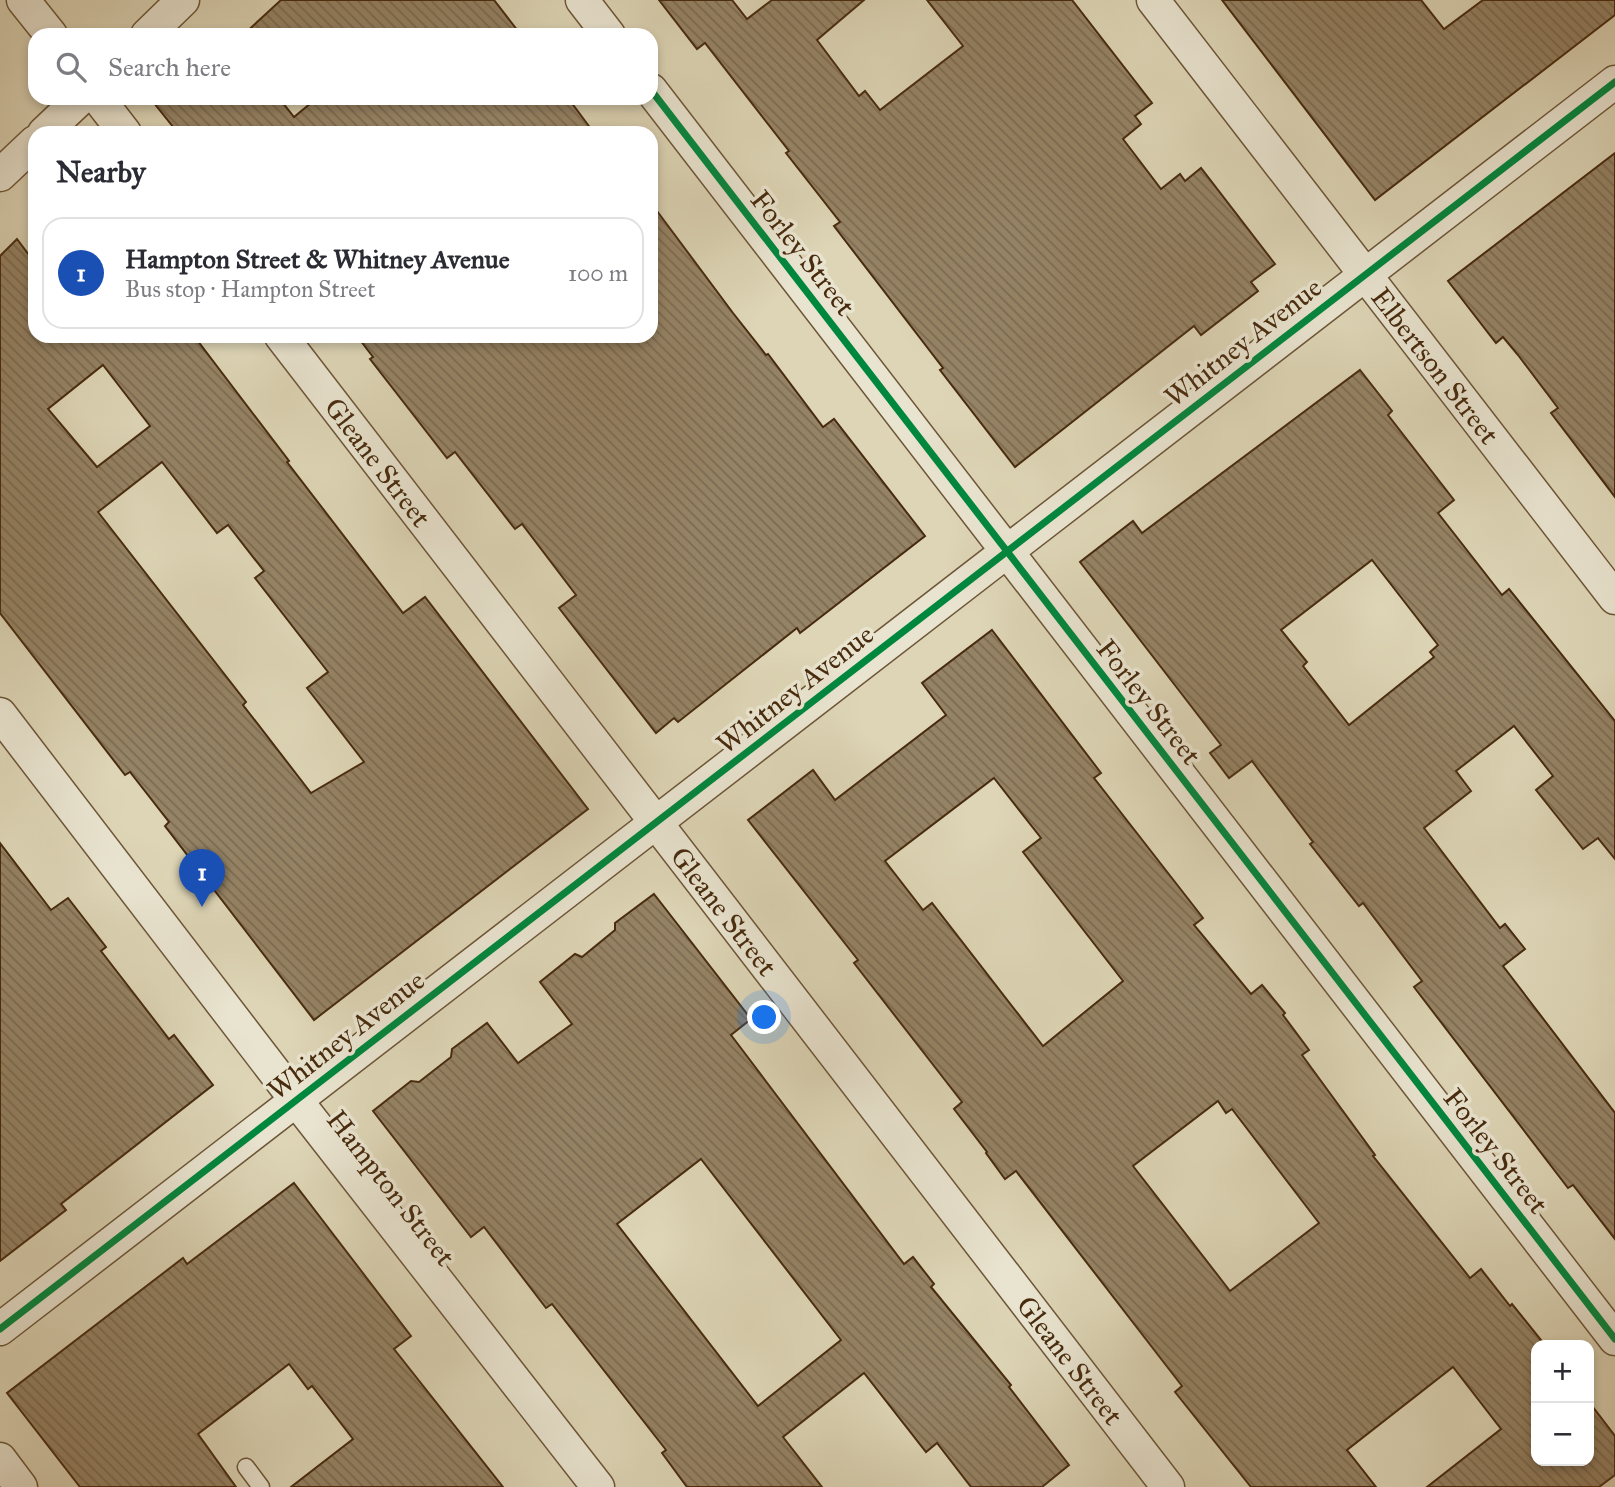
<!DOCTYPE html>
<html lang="en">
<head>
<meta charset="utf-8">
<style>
	body { margin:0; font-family:"IM FELL Great Primer",serif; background:#f7f7f7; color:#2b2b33 }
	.controls { position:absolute; right:21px; bottom:21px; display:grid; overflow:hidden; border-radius:14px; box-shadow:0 4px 10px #0003 }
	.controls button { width:63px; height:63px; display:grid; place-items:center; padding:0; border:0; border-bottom:2px solid #e1e1e2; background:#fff; color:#2b2b33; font:35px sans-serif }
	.you { position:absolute; left:765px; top:1018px; width:24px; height:24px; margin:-18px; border:5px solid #fff; border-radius:50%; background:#1a73e8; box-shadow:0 0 0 10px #1a73e833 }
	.badge { display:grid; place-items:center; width:46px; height:46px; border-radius:50%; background:#8f2418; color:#fff; font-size:23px; font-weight:700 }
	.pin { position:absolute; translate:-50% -58px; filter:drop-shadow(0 2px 4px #0008) }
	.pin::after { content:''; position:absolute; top:37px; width:24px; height:21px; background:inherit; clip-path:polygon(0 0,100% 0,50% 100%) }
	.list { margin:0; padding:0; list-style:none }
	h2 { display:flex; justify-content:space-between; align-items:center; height:91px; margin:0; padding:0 28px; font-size:30px }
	h2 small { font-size:23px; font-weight:400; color:#7c7c81 }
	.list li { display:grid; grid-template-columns:46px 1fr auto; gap:21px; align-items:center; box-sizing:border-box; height:112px; margin:0 14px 14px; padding:0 14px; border:2px solid #e1e1e2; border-radius:21px }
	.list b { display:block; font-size:26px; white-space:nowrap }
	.list p { margin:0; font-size:23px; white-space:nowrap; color:#7c7c81 }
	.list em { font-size:23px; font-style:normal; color:#7c7c81 }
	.icon { flex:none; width:38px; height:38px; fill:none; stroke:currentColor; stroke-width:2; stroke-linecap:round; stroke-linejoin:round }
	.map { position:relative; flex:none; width:1615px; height:1487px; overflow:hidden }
	.search { position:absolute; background:#fff; box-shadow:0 4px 10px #0003; left:28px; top:28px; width:630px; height:77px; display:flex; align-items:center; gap:18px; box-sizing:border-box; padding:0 24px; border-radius:21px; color:#7c7c81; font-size:26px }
	.panel { position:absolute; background:#fff; box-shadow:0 4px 10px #0003; left:28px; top:126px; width:630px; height:217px; border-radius:21px }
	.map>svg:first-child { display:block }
</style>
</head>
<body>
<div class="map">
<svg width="1615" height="1487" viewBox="0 0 1615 1487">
	<defs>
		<pattern id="building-back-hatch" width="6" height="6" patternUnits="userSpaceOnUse" patternTransform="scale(1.75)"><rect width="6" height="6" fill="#958365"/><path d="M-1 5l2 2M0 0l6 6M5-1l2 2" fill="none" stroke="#7c6b52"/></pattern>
	</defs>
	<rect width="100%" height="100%" fill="#ddd5b6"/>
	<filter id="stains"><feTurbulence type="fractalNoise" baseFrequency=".00286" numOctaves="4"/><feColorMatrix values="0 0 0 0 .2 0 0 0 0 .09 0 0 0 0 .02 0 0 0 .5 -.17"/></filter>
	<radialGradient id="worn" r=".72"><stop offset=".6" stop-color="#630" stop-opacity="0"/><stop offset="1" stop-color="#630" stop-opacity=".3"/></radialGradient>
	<g fill="url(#building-back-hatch)" stroke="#482b0e" stroke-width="2" fill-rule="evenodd">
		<polygon points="281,0 494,0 521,35 243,35"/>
		<polygon points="659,0 732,0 747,19 772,0 864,0 817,40 859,96 865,91 880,110 963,46 927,0 1072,0 1152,103 1135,116 1141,124 1123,139 1161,189 1180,174 1185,181 1201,168 1275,264 1251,282 1258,291 1201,335 1194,326 1015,467 940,370 943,368 834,226 840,222 786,153 789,151 705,43 697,49"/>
		<polygon points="1222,0 1421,0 1444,29 1483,0 1615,0 1615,15 1375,200"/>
		<polygon points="150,98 279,98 294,117 317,98 568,98 594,133 178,133"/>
		<polygon points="1615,153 1615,497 1551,413 1558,408 1518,355 1503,337 1496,343 1448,281"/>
		<polygon points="651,203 733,313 766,355 768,354 823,427 834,419 925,536 800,633 797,628 678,722 674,718 656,733 559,608 576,595 522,524 515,529 455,452 447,458 370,359 373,357 357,336 651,336"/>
		<path d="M17,239L35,263V336H194L289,461L287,462L403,613L425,597L588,809L314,1020L165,826L169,822L130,772L125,775L0,613V256ZM103,365L150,426L97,467L48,409ZM162,462L217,533L228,525L264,571L255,578L328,672L307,688L364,762L311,793L243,705L246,702L98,512Z"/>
		<path d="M1360,370L1392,411L1388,415L1454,500L1438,513L1502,595L1509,589L1615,721V859L1598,838L1583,849L1536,790L1553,776L1514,726L1456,771L1471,791L1424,828L1500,928L1505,924L1525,949L1503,966L1615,1113V1239L1573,1185L1568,1188L1414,987L1422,981L1363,903L1359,906L1310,844L1313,842L1252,761L1229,778L1210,753L1221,745L1080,562L1133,521L1142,533ZM1372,560L1438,645L1430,652L1434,657L1349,725L1303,666L1307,662L1281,630Z"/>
		<path d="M992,630L1101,773L1094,778L1203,918L1194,925L1251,994L1262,985L1285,1013L1283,1015L1309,1050L1302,1055L1375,1155L1373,1156L1470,1278L1481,1269L1510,1306L1512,1304L1545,1345H1536V1461H1589V1402L1615,1436V1475L1599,1487H1427L1501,1429L1453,1367L1347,1450L1376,1487H1251L1175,1392L1182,1386L1016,1171L1005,1179L986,1153L987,1152L954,1109L962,1102L854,963L858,960L748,820L813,770L835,800L946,715L922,683ZM994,778L1041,838L1023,852L1123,981L1043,1046L932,903L923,910L885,861ZM1218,1101L1226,1113L1232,1109L1319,1223L1230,1291L1133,1166Z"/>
		<polygon points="0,843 51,910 68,898 106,947 101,951 169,1039 174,1035 213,1085 61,1204 66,1210 0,1261"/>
		<path d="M654,894L751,1019L731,1035L904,1264L913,1257L934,1284L931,1287L1011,1385L1009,1387L1069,1465L1042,1487H971L937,1443L926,1452L864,1373L783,1437L822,1487H687L662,1453L666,1450L552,1304L546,1308L484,1227L471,1237L373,1111L411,1081L419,1082L451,1057L452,1049L487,1023L518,1063L572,1024L540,982L575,954L582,957L615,930V923ZM701,1159L841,1340L758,1406L617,1224Z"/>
		<polygon points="294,1183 411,1336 394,1349 503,1487 291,1487 353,1439 312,1386 308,1389 289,1364 198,1434 236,1487 80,1487 7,1393 183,1258 187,1264"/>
	</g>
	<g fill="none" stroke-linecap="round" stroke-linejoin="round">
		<defs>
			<polyline id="lane" points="246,1467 261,1487"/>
			<g id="street">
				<polyline points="23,0 51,35"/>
				<polyline points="582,0 609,35"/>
				<path id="s1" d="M1153,0L1615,598"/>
				<polyline points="147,35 183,0"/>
				<polyline points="651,90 1615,1339"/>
				<polyline points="98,98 125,133"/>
				<polyline points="44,133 81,98"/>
				<polyline points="0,175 35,142"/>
				<path id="s2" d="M281,336L1168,1487"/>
				<polyline points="0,714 296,1100 598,1487"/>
				<polyline points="0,1329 1615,82"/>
				<polyline points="0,1459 21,1487"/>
			</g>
		</defs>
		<use href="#lane" stroke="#6d5638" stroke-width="19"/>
		<use href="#street" stroke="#6d5638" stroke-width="35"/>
		<use href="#lane" stroke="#e9e4d0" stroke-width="16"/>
		<use href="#street" stroke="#e9e4d0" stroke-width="32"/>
		<defs>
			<g id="cycleway">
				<polyline points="651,90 1615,1339"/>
				<polyline points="0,1329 1615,82"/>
			</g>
		</defs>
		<use href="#cycleway" stroke="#e9e4d0" stroke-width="11"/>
		<use href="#cycleway" stroke="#00873e" stroke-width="7"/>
	</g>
	<g text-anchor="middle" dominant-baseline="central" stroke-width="7" stroke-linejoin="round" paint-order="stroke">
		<g font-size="28" fill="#482b0e" stroke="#e9e4d0">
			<text transform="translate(803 253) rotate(52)">Forley Street</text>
			<text transform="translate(1243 342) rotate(-38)">Whitney Avenue</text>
			<text stroke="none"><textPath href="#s1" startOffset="462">Elbertson Street</textPath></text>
			<text stroke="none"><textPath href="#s2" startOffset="159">Gleane Street</textPath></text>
			<text transform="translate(795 689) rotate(-38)">Whitney Avenue</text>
			<text transform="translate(1149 702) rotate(52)">Forley Street</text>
			<text stroke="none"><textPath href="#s2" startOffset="726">Gleane Street</textPath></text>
			<text transform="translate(346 1035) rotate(-38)">Whitney Avenue</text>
			<text transform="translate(1496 1151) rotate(52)">Forley Street</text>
			<text transform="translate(391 1188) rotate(52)">Hampton Street</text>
			<text stroke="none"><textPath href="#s2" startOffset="1293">Gleane Street</textPath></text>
		</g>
	</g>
	<rect width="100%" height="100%" filter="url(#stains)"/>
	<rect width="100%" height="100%" fill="url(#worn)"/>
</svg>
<div class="controls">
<button>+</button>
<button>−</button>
</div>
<div class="you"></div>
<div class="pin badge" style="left:202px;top:907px;background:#1a4fb4">1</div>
<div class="search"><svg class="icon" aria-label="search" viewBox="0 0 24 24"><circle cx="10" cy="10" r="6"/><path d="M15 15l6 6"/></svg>Search here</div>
<section class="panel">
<h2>Nearby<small></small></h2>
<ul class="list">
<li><span class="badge" style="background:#1a4fb4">1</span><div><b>Hampton Street &amp; Whitney Avenue</b><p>Bus stop · Hampton Street</p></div><em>100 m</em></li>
</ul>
</section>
</div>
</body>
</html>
